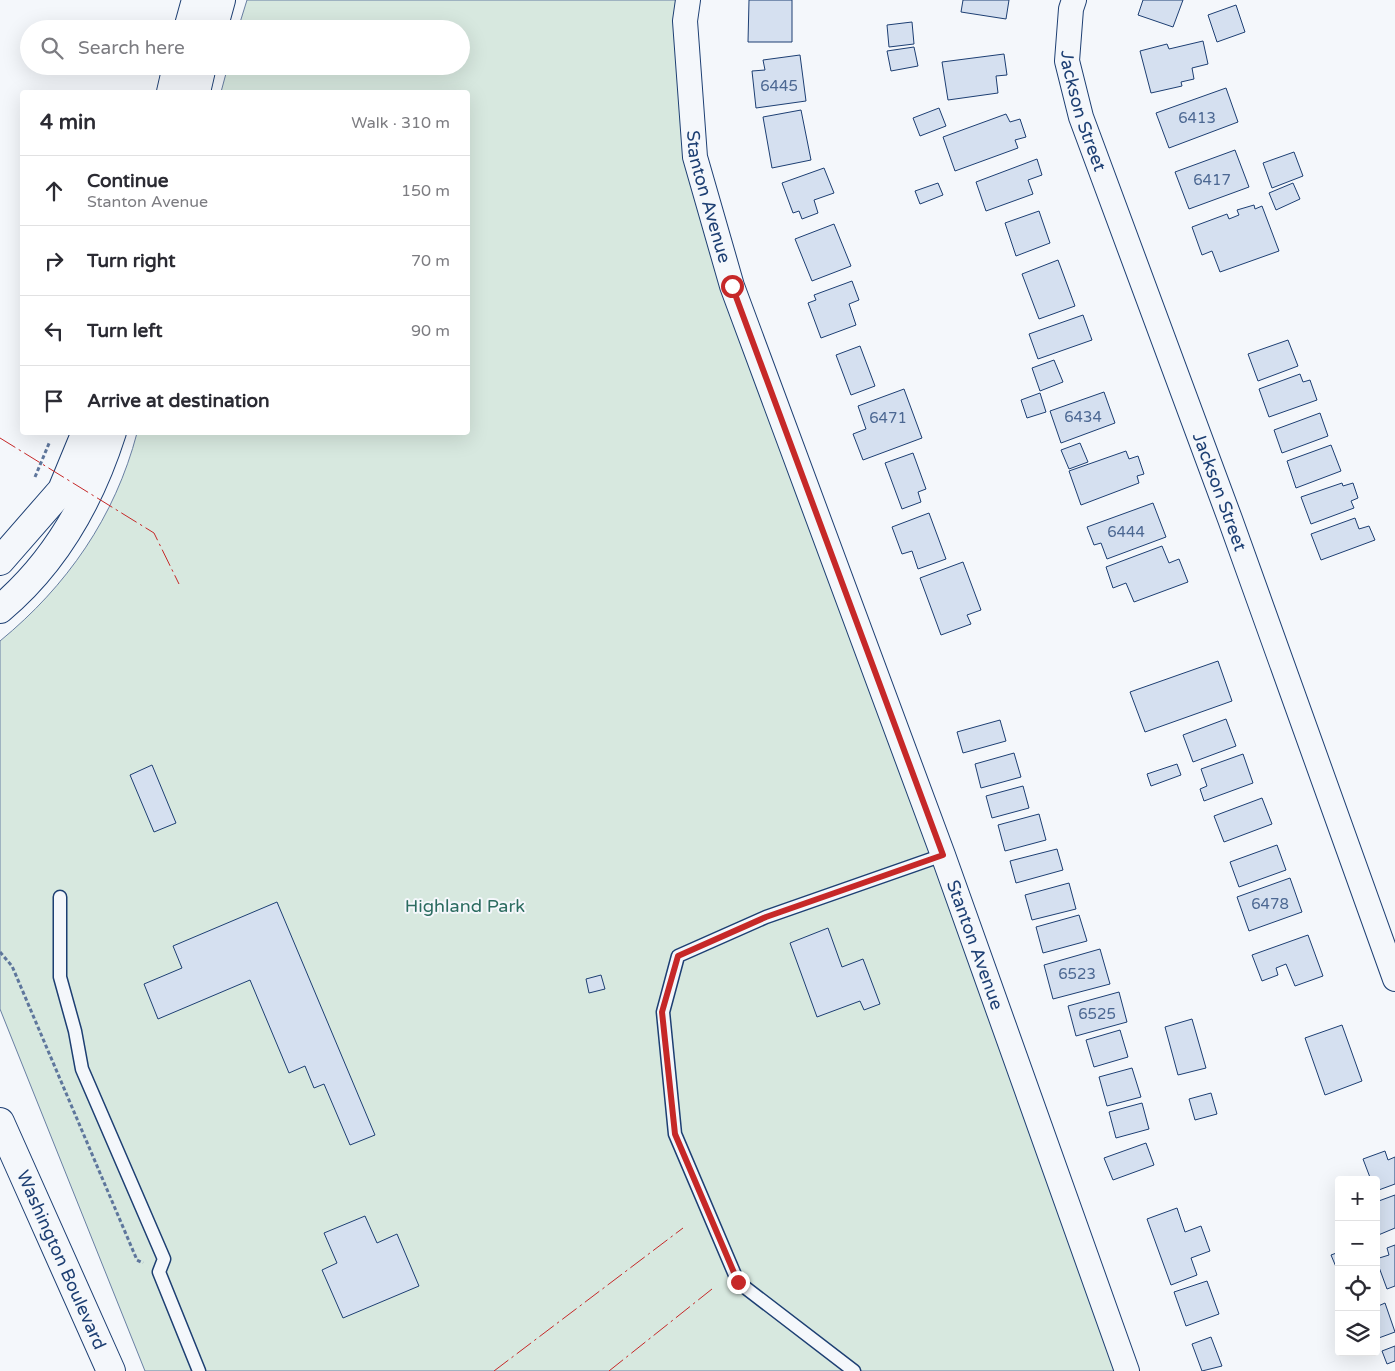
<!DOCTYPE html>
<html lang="en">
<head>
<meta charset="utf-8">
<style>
	body { margin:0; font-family:"Varela Round",sans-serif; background:#f7f7f7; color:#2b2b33 }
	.controls { position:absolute; right:15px; bottom:15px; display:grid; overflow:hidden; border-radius:5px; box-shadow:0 5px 20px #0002 }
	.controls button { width:45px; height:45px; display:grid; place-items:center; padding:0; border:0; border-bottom:1px solid #e1e1e2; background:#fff; color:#2b2b33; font:25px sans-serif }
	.stop { position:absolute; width:15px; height:15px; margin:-11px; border:4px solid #c62828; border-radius:50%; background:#fff }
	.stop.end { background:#c62828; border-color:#fff; box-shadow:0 1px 5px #0008 }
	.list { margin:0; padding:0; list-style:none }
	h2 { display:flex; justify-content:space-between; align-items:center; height:65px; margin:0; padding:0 20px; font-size:21px }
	h2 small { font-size:16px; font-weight:400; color:#7c7c81 }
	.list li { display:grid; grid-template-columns:32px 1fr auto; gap:15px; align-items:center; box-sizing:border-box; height:70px; padding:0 20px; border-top:1px solid #e1e1e2 }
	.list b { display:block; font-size:19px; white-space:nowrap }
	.list p { margin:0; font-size:16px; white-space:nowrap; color:#7c7c81 }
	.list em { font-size:16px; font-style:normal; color:#7c7c81 }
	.icon { flex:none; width:28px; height:28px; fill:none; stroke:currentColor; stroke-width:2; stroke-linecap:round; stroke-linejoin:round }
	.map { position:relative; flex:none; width:1395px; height:1371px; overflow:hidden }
	.search { position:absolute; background:#fff; box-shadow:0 5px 20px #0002; left:20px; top:20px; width:450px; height:55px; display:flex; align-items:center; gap:12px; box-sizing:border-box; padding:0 18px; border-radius:28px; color:#7c7c81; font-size:19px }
	.panel { position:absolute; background:#fff; box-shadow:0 5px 20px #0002; left:20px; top:90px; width:450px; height:345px; border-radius:5px }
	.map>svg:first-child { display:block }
</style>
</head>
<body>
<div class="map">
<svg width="1395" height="1371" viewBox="0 0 1395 1371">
	<rect width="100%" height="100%" fill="#f4f7fb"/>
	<path fill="#d7e8df" stroke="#687fa3" d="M247,0H691L695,157L1127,1371H145L0,1009V641C67,586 115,517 137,433L468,432V92H221L228,66H461V29H238Z"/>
	<g fill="#d5e0f0" stroke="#1d3f73">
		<polygon points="749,0 792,0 792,42 748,42"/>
		<polygon points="963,0 1009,0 1006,19 961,12"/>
		<polygon points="1143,0 1183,0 1173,27 1138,15"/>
		<polygon points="1236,5 1245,32 1217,42 1208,15"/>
		<polygon points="912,22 914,44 889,47 887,25"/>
		<polygon points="1203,41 1208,64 1192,68 1194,79 1181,82 1182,86 1151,93 1140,51 1167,44 1169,49"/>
		<polygon points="914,47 918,66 891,71 887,51"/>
		<polygon points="1004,54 1007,75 996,76 998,93 948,100 942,62"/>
		<polygon points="800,55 806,101 756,108 752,71 765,70 763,60"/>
		<polygon points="1226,88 1238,122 1169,148 1156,113"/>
		<polygon points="939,108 946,126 920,136 913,118"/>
		<polygon points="801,110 811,160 772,168 763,117"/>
		<polygon points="1006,114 1010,122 1020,119 1026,137 1015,140 1018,148 955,171 943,137"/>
		<polygon points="1235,150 1249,187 1189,209 1175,172"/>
		<polygon points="1294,152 1303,176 1272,188 1263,163"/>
		<polygon points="1037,159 1042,175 1028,180 1033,194 986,211 976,182"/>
		<polygon points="824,168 834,193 814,200 818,213 802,219 799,211 793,213 782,183"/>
		<polygon points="938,183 943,195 920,204 915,191"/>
		<polygon points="1293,183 1300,199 1276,210 1269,193"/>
		<polygon points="1254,205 1255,209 1262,206 1279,251 1220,272 1212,251 1202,255 1192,227 1227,214 1229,219 1239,215 1237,210"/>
		<polygon points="1039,211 1050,243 1016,256 1005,223"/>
		<polygon points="834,224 851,266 812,281 795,239"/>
		<polygon points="1058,260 1075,306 1039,319 1022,274"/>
		<polygon points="852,281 859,300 849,304 856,325 821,338 808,303 816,300 814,295"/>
		<polygon points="1083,315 1092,340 1038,359 1029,334"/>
		<polygon points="1288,340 1298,366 1258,381 1248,354"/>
		<polygon points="860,346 875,386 851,395 836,355"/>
		<polygon points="1054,360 1063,382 1040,391 1032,368"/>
		<polygon points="1300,374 1303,382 1310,380 1317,400 1269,417 1259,389"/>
		<polygon points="904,389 922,438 863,460 853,434 866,429 858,406"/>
		<polygon points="1104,392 1115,423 1061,443 1050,411"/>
		<polygon points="1040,393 1046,412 1027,418 1021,400"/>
		<polygon points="1320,413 1328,436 1282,453 1274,430"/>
		<polygon points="1080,443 1088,462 1069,469 1061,450"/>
		<polygon points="1331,445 1341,471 1296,488 1287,461"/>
		<polygon points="1126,451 1129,459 1138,456 1144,474 1137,476 1139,483 1081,505 1069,471"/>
		<polygon points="913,453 926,489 918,492 921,502 902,509 885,463"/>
		<polygon points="1342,483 1343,486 1353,483 1358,498 1351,501 1354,508 1311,524 1301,497"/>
		<polygon points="1153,503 1166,537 1107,559 1101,543 1094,545 1087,527"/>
		<polygon points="929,513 946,559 918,569 912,551 902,554 892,527"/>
		<polygon points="1355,518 1359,529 1369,526 1375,540 1321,560 1311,534"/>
		<polygon points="1162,546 1169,563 1179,559 1188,582 1134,602 1126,583 1113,588 1106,567"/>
		<polygon points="963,562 981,610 967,615 971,624 941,635 920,578"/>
		<polygon points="1218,661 1232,701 1145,732 1130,692"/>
		<polygon points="1226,719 1236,746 1193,762 1183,735"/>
		<polygon points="1000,720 1006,741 963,753 957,732"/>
		<polygon points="1014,753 1021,777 981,788 975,764"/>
		<polygon points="1243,754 1253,783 1204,801 1200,789 1207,786 1201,769"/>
		<polygon points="1177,764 1181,775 1151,786 1147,774"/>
		<polygon points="152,765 176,823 154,832 130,775"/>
		<polygon points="1023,786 1029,808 992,818 986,796"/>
		<polygon points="1262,798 1272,824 1224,842 1214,816"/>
		<polygon points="1039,814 1046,840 1005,851 998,825"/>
		<polygon points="1277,845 1286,870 1239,887 1230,862"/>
		<polygon points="1057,849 1063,870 1016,883 1010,861"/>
		<polygon points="1290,878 1302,912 1249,931 1237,897"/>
		<polygon points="1069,883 1076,909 1032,920 1025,895"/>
		<polygon points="277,902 375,1135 350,1145 324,1084 314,1088 305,1066 289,1073 250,980 158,1019 144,984 182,968 173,946"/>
		<polygon points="1079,915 1087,941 1043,953 1036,927"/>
		<polygon points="828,928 842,967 863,959 880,1004 864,1010 860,1001 817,1017 790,943"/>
		<polygon points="1308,935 1323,976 1295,986 1286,964 1276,968 1278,975 1262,981 1252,955"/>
		<polygon points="1100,949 1110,984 1053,999 1044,965"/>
		<polygon points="601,975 605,989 589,993 586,979"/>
		<polygon points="1119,992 1127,1022 1076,1036 1068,1006"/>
		<polygon points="1192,1019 1206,1068 1178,1075 1165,1027"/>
		<polygon points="1342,1025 1362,1081 1325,1095 1305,1038"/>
		<polygon points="1120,1030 1128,1057 1094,1067 1086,1040"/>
		<polygon points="1132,1068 1141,1097 1107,1106 1099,1077"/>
		<polygon points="1211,1093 1217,1114 1195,1120 1189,1099"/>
		<polygon points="1142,1103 1149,1129 1116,1138 1109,1112"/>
		<polygon points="1146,1143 1154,1165 1113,1180 1104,1158"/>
		<polygon points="1385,1151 1388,1160 1395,1157 1395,1184 1376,1191 1376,1180 1371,1180 1363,1159"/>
		<polygon points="1395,1195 1395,1228 1376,1236 1376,1202"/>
		<polygon points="1177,1208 1185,1232 1201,1226 1210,1251 1191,1258 1197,1275 1171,1285 1147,1219"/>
		<polygon points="365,1216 377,1243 397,1234 419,1286 343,1318 322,1270 337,1263 324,1233"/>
		<polygon points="1395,1245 1395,1286 1387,1289 1376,1259 1389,1255 1387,1248"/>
		<polygon points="1339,1252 1339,1274 1331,1255"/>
		<polygon points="1207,1281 1219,1314 1186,1326 1174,1292"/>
		<polygon points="1385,1303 1395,1332 1376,1339 1376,1307"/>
		<polygon points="1211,1337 1222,1366 1202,1371 1192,1344"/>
		<polygon points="1395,1346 1395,1361 1387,1364 1382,1351"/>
	</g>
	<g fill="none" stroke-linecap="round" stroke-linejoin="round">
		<defs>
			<g id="lane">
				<polyline points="60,897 60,977 75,1031 82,1069 164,1259 159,1272 199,1371"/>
				<polyline points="854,1371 738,1282 675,1134 663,1012 678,956 766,917 943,855"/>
			</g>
			<g id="street">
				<path id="s1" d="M688,0L685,21L695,157L732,286L943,855L1127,1371"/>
				<path id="s2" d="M1074,0L1071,9L1067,61L1081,117L1230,519L1395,979"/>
			</g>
			<g id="secondary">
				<polyline points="188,29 196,0"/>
				<polyline points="213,29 221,0"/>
				<polyline points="171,92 177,66"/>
				<polyline points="196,92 202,66"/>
				<polyline points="0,561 62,490 86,432"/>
				<path d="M0,609C56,562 90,501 112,432"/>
			</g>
			<g id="highway">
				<path id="s3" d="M0,1122L111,1371"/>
			</g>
		</defs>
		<use href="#lane" stroke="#1d3f73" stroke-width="15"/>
		<use href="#street" stroke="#1d3f73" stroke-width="26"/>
		<use href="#secondary" stroke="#1d3f73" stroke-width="30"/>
		<use href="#highway" stroke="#1d3f73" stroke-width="30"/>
		<g stroke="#5e769c" stroke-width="3" stroke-dasharray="4 2.5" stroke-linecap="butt">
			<polyline points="35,477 50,441"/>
			<polyline points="0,952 12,966 137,1260 143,1263"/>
		</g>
		<use href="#lane" stroke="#f4f7fb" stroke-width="12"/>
		<use href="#street" stroke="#f4f7fb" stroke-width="24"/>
		<use href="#secondary" stroke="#f4f7fb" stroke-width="28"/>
		<use href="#highway" stroke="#f4f7fb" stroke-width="28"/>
		<g stroke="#c62828" stroke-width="1" stroke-dasharray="18 4 2.5 4" stroke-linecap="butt">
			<polyline points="0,438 154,533 179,584"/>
			<polyline points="494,1371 683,1228"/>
			<polyline points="609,1371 712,1289"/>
		</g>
	</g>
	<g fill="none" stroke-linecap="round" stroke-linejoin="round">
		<polyline stroke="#c62828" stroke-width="6" points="732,286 943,855 766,917 678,956 662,1012 675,1134 738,1282"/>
	</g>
	<g text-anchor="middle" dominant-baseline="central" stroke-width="4" stroke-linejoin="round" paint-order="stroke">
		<g font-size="15" fill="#4b6792">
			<text x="779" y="86">6445</text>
			<text x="1197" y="118">6413</text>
			<text x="1212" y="180">6417</text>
			<text x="1083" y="417">6434</text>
			<text x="888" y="418">6471</text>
			<text x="1126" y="532">6444</text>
			<text x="1270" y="904">6478</text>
			<text x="1077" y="974">6523</text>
			<text x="1097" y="1014">6525</text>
		</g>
		<g font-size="18" fill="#1d3f73" stroke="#f4f7fb">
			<text stroke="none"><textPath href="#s2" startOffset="114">Jackson Street</textPath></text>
			<text stroke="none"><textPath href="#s1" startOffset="199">Stanton Avenue</textPath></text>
			<text stroke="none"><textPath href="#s2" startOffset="519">Jackson Street</textPath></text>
			<text stroke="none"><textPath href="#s1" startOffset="994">Stanton Avenue</textPath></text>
			<text stroke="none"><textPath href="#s3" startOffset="151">Washington Boulevard</textPath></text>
		</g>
		<g font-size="18" fill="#2c6c60" stroke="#f4f7fb">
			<text x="465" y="906">Highland Park</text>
		</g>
	</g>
</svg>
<div class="controls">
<button>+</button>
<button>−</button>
<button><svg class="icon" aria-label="locate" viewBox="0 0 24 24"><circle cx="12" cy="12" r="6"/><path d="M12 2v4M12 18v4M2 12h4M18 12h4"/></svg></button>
<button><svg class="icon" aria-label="layers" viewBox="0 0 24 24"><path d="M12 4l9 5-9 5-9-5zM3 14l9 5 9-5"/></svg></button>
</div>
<div class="stop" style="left:732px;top:286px"></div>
<div class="stop end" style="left:738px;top:1282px"></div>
<div class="search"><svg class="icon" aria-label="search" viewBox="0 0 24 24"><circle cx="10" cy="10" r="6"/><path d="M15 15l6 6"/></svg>Search here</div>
<section class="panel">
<h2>4 min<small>Walk · 310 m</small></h2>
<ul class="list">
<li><svg class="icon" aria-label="ahead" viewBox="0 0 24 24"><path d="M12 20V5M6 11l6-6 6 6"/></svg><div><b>Continue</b><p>Stanton Avenue</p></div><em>150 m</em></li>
<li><svg class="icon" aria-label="right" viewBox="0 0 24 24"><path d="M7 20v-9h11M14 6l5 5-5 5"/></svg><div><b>Turn right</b></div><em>70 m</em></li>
<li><svg class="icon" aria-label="left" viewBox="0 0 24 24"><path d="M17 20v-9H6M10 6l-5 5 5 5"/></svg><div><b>Turn left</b></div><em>90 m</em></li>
<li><svg class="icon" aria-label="arrive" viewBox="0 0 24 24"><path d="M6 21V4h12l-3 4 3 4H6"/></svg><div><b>Arrive at destination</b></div></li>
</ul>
</section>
</div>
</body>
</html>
